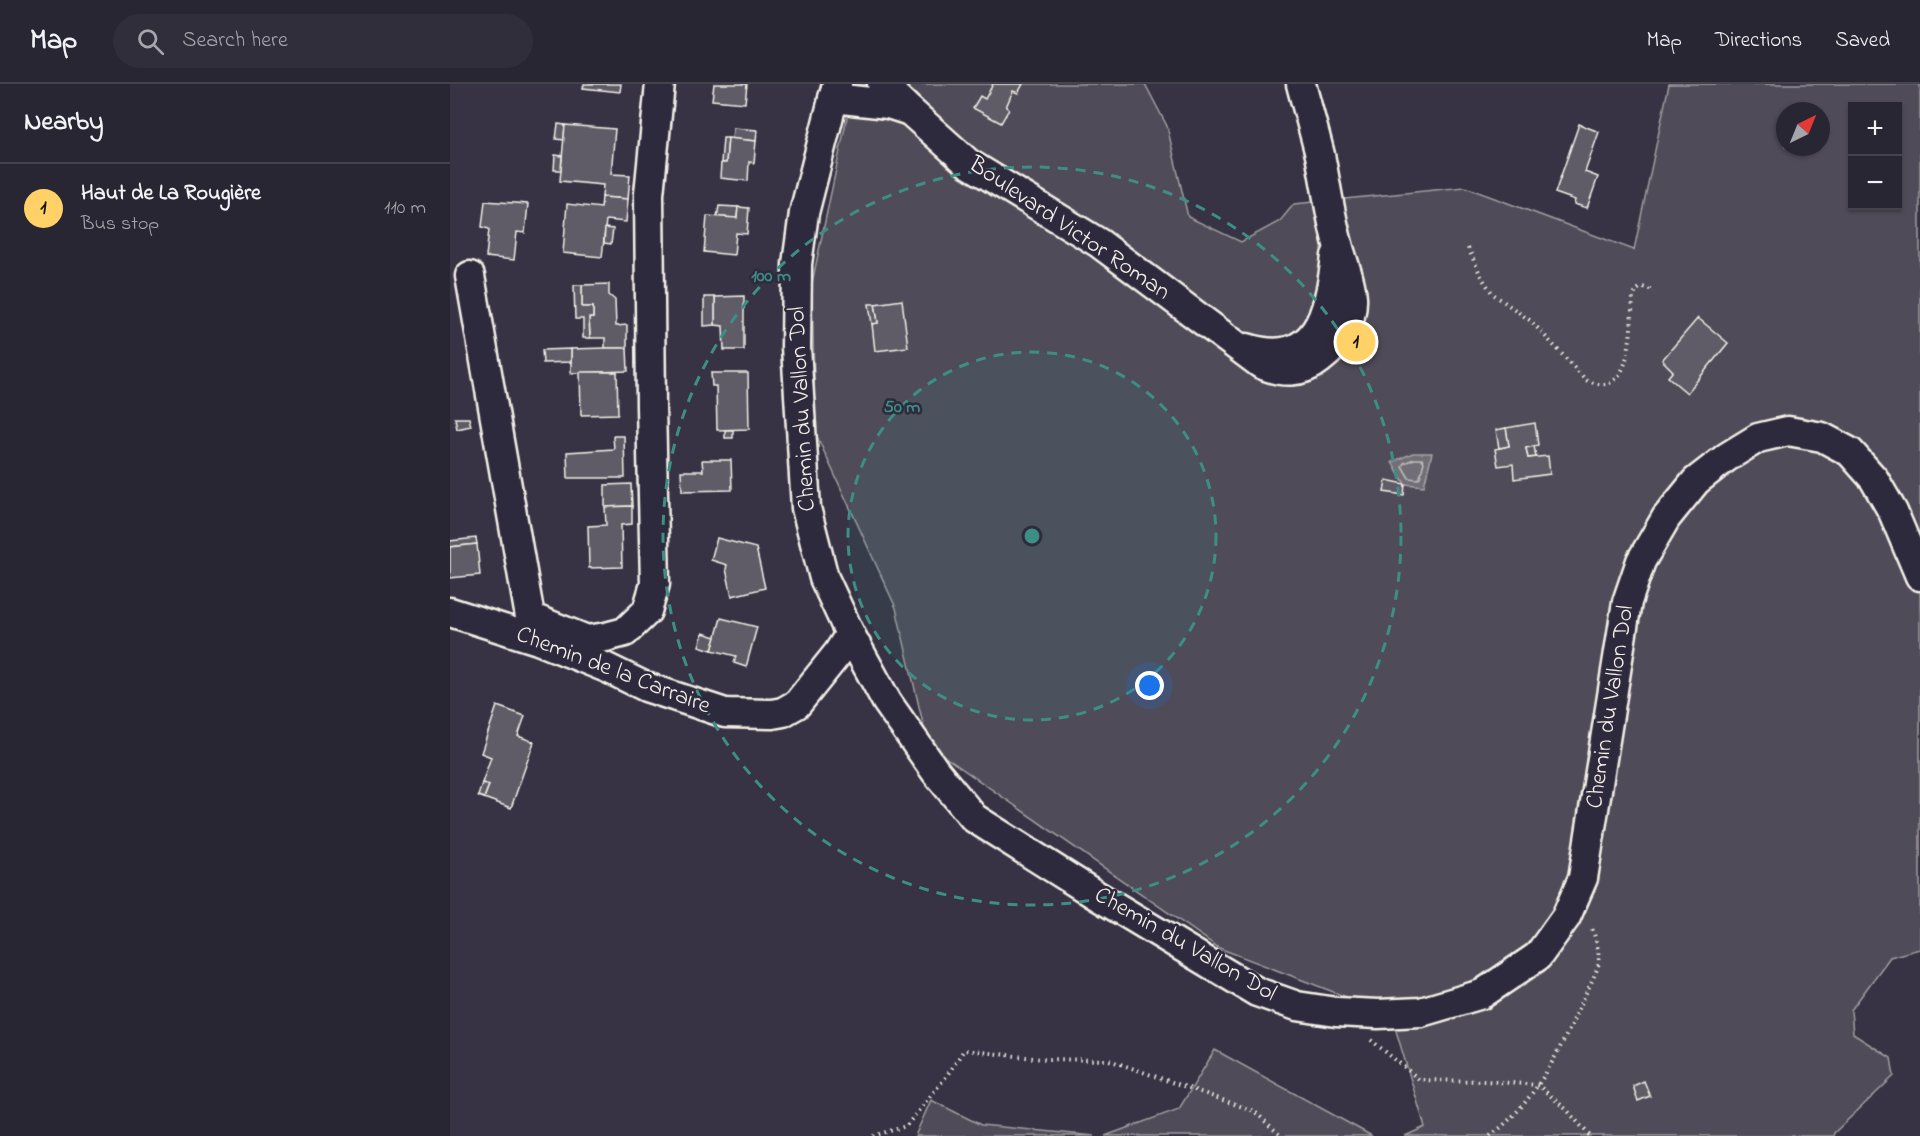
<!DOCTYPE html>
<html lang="en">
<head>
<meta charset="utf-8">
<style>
	body { margin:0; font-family:"Indie Flower",sans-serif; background:#312e3b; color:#f1f3f6 }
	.controls { position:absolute; right:18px; top:18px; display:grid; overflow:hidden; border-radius:0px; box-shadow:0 2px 4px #0004 }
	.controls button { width:54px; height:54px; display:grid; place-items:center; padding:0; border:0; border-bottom:2px solid #45434e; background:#292633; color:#f1f3f6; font:30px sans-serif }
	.compass { position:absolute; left:1326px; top:18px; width:54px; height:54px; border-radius:50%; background:#292633; box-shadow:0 2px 4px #0004; rotate:43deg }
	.you { position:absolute; left:700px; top:602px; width:21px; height:21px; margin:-15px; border:4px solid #fff; border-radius:50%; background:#1a73e8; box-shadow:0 0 0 9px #1a73e833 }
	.badge { display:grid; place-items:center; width:39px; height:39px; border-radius:50%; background:#ffd166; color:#111; font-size:20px; font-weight:700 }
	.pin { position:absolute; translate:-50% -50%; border:3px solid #fff; box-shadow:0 2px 6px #0006 }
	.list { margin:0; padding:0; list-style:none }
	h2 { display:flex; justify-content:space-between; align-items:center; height:78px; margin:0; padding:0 24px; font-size:26px }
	h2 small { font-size:20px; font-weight:400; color:#a5a5ac }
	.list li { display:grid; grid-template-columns:39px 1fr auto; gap:18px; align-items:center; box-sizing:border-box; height:90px; padding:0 24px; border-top:2px solid #45434e }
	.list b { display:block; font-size:22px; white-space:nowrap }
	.list p { margin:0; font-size:20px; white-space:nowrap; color:#a5a5ac }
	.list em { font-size:20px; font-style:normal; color:#a5a5ac }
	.icon { flex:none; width:33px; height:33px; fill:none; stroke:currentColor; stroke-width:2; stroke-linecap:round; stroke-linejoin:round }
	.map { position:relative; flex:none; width:1470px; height:1052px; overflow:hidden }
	header { display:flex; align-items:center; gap:36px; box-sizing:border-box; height:84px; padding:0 30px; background:#292633; border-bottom:2px solid #45434e }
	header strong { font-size:28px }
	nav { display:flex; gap:33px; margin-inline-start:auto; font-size:21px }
	.search { width:420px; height:54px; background:#312e3b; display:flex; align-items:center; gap:15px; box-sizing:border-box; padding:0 21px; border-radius:33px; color:#a5a5ac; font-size:22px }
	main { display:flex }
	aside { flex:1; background:#292633 }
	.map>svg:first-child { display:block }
</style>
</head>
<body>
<header>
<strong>Map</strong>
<div class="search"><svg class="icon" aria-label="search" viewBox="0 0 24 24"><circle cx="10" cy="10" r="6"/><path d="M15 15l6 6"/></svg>Search here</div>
<nav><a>Map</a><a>Directions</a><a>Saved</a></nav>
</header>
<main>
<aside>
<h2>Nearby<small></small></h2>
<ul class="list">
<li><span class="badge">1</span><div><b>Haut de La Rougière</b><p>Bus stop</p></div><em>110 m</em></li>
</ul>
</aside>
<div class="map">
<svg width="1470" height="1052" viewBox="0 0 1470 1052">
	<rect width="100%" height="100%" fill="#373244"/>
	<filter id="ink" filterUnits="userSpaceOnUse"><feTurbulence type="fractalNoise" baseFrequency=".0167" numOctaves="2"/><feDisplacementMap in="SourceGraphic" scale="12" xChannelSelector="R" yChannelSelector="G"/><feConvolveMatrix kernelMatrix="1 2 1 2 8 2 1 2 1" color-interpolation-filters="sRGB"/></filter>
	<g filter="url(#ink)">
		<g fill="#504b59" stroke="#a29ea0" stroke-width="1.5" fill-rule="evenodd">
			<path d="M404,0H695L717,42L738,133L791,158L830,137L844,120L1015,103L1184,166L1219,0H1470V865L1440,873L1401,926L1403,950L1441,974L1444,992L1384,1049L1383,1052H955L975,1043L941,930L769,864L478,661L446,524L365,348L362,199ZM1402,22H1448V122H1402ZM1335,27H1371V63H1335Z"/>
			<polygon points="765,966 922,1052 655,1052 729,1025"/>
			<polygon points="481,1016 531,1041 645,1052 465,1052"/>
		</g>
		<polygon fill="#726e77" stroke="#a6a2a4" stroke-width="1.5" points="963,369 982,369 974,402 955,400 942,378"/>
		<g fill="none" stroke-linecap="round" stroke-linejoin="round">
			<polygon stroke="#c0bdbb" stroke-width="1.5" points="964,375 972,375 974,378 970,393 968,395 959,394 952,382 954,379"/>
		</g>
		<g fill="#5f5c67" stroke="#f4f1e8" stroke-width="1.5">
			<polygon points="134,0 171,0 170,8 133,4"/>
			<polygon points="264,0 297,0 295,19 262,16"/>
			<polygon points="543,0 573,0 568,9 563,7 556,23 559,25 551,39 523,24 530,12 535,15"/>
			<polygon points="108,40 115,41 114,56 106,55"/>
			<polygon points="1129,40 1149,48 1135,88 1148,93 1137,124 1124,120 1125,116 1105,109"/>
			<polygon points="115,41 165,45 161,90 180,91 178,115 152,113 153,101 110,97"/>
			<polygon points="283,44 307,46 306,57 282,55"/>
			<polygon points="273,54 278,54 276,79 271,79"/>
			<polygon points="278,54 306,57 304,79 299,78 298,97 270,94 271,79 276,79"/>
			<polygon points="105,71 112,72 111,86 104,86"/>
			<polygon points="152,113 178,115 176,138 156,136 152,173 113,169 117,120 151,124"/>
			<polygon points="35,117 78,120 75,149 67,148 64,176 36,173 39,145 32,143"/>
			<polygon points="269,122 288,123 287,134 267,133"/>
			<polygon points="288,123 299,124 297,150 286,149 284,171 254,168 257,132 287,134"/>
			<polygon points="155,144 163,145 161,160 154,159"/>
			<polygon points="159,200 159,211 165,216 166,242 177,241 177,264 155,264 155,254 140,254 139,234 143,234 143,223 132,223 132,201"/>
			<polygon points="124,201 132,201 132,223 143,223 143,234 139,234 140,254 133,254 133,235 125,235"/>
			<polygon points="294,212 294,266 274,266 273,242 265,241 265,213"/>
			<polygon points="254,213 265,213 265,241 254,242"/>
			<polygon points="452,216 458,263 425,267 422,240 428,239 425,220"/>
			<polygon points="419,220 425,220 428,239 422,240"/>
			<polygon points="1248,234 1278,259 1237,309 1218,293 1223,287 1212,276"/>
			<polygon points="155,264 177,264 178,287 121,289 121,265"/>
			<polygon points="121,265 121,278 93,279 92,266"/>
			<polygon points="130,288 167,288 168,330 131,331"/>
			<polygon points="261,289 298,289 299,345 267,346 266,302 262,302"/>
			<polygon points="5,334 19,334 21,342 7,345"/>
			<polygon points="1085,339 1088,361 1076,364 1078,374 1098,372 1100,390 1064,395 1063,380 1048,382 1045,365 1059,362 1056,344"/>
			<polygon points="1056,344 1059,362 1049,364 1046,346"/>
			<rect x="275" y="346" width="8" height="8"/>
			<polygon points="163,352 174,352 175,394 118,394 117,368 164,365"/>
			<polygon points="1084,362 1086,373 1078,374 1076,364"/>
			<polygon points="252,376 281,376 282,406 232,407 231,387 253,387"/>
			<polygon points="936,396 955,400 954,411 934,408"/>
			<polygon points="181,400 182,422 155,423 155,401"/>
			<polygon points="182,422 182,440 171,441 172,483 139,484 138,442 156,441 155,423"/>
			<polygon points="26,454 27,460 0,463 0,457"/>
			<polygon points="267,454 306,464 315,504 282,512 276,485 277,481 261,476"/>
			<polygon points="27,460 30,491 0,494 0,463"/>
			<polygon points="271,534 307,543 296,583 284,579 286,572 262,566"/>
			<polygon points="253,549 266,553 262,566 249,562"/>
			<polygon points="47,622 75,632 68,652 84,658 61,724 34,714 39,701 32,699 41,673 31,669"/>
			<polygon points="32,699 39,701 34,714 28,712"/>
			<polygon points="1194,997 1200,1012 1188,1017 1183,1002"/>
		</g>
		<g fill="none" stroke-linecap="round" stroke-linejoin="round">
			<defs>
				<g id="minor">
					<polyline points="387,0 354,129 347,180 346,263 356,424 374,494 400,550 437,618 486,688 524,734 646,811 807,908 847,922 886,928 928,930 971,928 1032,910 1088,872 1116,833 1133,794 1177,518 1191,477 1216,434 1246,397 1277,373 1308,354 1338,347 1372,353 1400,368 1424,395 1443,428 1470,492"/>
					<polyline points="383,14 438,20 460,27 432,0"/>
					<path d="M460,27L518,79L649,159L811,280C831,289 852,290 870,275C889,261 903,238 902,213C901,195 892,177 888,160C880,131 876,100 870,71C864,47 857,23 851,0"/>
					<polyline points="20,192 80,533 137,556 156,553 175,548 197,527 205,500 201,322 199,110 210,0"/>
					<path d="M797,264C868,286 880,226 886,172"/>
					<polyline points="0,528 88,556 157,584 196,603 275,629 322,630 333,628 347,620 388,569 400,550"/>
				</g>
			</defs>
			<use href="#minor" stroke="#f4f1e8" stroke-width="33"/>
			<g stroke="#f4f1e8" stroke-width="4" stroke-dasharray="1.5 4.5" stroke-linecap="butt">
				<path d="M1018,164L1032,194L1043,210L1081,237L1136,296C1184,319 1180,243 1183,214L1186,207L1191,203L1198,204L1204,208"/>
				<polyline points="921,956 970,996 1035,997 1088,1001 1117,1026 1140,1052"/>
				<polyline points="423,1052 456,1042 496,993 514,966 592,975 659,976 804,1027 831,1052"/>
				<path d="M1040,1052C1084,1020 1109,968 1131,920C1136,908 1144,895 1148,882C1151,873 1145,851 1141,842"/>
			</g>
			<use href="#minor" stroke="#2f2a3d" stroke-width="28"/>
		</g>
	</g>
	<circle cx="582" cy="452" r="184" fill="#3d8f86" fill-opacity=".12"/>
	<g fill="none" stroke="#3d8f86" stroke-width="3" stroke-dasharray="10 8">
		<circle cx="582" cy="452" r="184"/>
		<circle cx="582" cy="452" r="369"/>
	</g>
	<g text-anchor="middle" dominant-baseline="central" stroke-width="5" stroke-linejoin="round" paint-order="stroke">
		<g font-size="24" fill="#f4f1e8" stroke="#2f2a3d">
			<text transform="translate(619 145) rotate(34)">Boulevard Victor Roman</text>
			<text transform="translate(353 325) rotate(-93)">Chemin du Vallon Dol</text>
			<text transform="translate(163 587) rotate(21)">Chemin de la Carraire</text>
			<text transform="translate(1161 623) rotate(-81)">Chemin du Vallon Dol</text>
			<text transform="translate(735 861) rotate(30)">Chemin du Vallon Dol</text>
		</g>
	</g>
	<circle cx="582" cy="452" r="9" fill="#3d8f86" stroke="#2f2a3d" stroke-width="3"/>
	<g font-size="18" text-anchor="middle" font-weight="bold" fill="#3d8f86" stroke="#2f2a3d" stroke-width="5" stroke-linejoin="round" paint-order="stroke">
		<text x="321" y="197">100 m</text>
		<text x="452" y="328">50 m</text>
	</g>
</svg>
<div class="controls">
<button>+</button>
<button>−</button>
</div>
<svg class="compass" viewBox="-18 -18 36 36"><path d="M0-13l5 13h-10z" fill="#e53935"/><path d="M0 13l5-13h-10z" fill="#a5a5ac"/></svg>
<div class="you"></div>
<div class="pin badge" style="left:906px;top:258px">1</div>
</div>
</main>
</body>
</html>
